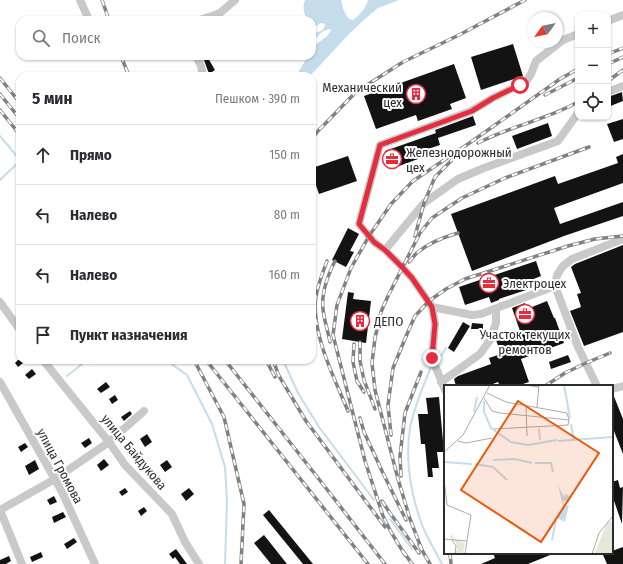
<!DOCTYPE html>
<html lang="ru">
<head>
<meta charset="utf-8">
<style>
	body { margin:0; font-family:"Fira Sans Condensed",sans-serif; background:#f2f2f3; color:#2b2b33 }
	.controls { position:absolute; right:12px; top:12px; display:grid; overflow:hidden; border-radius:8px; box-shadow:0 1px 3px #0004 }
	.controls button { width:36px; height:36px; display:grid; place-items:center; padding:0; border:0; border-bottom:1px solid #e1e1e2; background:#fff; color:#2b2b33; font:20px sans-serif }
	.compass { position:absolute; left:527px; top:12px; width:36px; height:36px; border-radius:50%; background:#fff; box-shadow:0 1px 3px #0004; rotate:237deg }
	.stop { position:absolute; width:12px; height:12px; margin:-9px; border:3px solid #e52d3e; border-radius:50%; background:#fff }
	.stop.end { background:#e52d3e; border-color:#fff; box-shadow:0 1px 4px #0008 }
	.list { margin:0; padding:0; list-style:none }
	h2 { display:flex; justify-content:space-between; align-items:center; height:52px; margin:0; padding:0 16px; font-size:17px }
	h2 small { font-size:13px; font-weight:400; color:#7c7c81 }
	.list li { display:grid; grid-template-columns:26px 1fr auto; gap:12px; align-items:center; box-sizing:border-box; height:60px; padding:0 16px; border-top:1px solid #e1e1e2 }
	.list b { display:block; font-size:15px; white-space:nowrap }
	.list em { font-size:13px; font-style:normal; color:#7c7c81 }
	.icon { flex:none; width:22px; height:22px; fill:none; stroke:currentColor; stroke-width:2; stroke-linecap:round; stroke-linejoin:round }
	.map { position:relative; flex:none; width:623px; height:564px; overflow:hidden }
	.search { position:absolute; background:#fff; box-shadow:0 1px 3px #0004; left:16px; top:16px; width:300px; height:44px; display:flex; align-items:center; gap:10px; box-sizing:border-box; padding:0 14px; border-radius:12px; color:#7c7c81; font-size:15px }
	.panel { position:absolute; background:#fff; box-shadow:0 1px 3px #0004; left:16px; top:72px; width:300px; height:292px; border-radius:12px }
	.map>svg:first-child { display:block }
</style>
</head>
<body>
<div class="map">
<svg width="623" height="564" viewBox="0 0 623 564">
	<rect width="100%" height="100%" fill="#fff"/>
	<path fill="#c5ddeb" d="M305,0H341C343,8 344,13 349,19L353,20C360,15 366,8 368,0H399L378,8L366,18L350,33L310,76H296L308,56H312C312,40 326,42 331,30L330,29C322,30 316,37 312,44V34C318,32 325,31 325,24L321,23L312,29V20H307C304,13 302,8 305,0Z"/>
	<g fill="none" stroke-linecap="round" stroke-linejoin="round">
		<g stroke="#c5ddeb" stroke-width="2">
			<polyline points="0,136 20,160"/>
			<polyline points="0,180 20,161"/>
			<polyline points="441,356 446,348"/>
			<polyline points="166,360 187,375 212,424 225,467 227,501 225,564"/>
			<polyline points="283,360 298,393 319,427 374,500"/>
			<path d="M431,367C423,387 414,407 410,428C405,460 411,495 422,525C428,539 435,551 442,564"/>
			<polyline points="67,376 87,360"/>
			<polyline points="390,519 412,549"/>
		</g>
	</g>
	<g fill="#131313">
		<polygon points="513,44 523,76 481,90 471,57"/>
		<polygon points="208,58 215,70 209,74 204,60"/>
		<polygon points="454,64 466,98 450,104 452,109 418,121 416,115 376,129 364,96"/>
		<polygon points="622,92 623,101 608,107 608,97"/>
		<polygon points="473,116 476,125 438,138 440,145 416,153 418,159 391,169 385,151 436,133 435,130"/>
		<polygon points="623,119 623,139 614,142 607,124"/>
		<polygon points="548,123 552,136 517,149 512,136"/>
		<polygon points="623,154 623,183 554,208 560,224 623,202 623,216 564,236 472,271 451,214 555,176 558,184 618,163 616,157"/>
		<polygon points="348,156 357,181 319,194 312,174 312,168"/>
		<polygon points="348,228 359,234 350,251 354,252 346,267 332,260"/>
		<polygon points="623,245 623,332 584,346 570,311 581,307 577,294 581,293 571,267 575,264"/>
		<polygon points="536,261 541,276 526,282 529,289 499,299 499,300 491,303 489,297 465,305 459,287"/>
		<polygon points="348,292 354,293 353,299 371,301 366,343 342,339"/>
		<polygon points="547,301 554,318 555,318 564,343 521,359 529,382 517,386 500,386 498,382 488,386 482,386 481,384 475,386 456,386 454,379 458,376 491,364 489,358 501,354 496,340 520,331 512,308 525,303 527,309"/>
		<polygon points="463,322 470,326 454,352 448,348"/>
		<polygon points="472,323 483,324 483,329 471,329"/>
		<polygon points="568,355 571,362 551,369 549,362"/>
		<polygon points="18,360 27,360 18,367 15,363"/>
		<polygon points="32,369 36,374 29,379 25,375"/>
		<polygon points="106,382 110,387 101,393 97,389"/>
		<polygon points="612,394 613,394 623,419 623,454 612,426"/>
		<polygon points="115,395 118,400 112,404 109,399"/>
		<polygon points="439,397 444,452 437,452 439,468 432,468 433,477 428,477 425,444 421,444 418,414 428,414 426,398"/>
		<polygon points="130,411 132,414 124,421 121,417"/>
		<polygon points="147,434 152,442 145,447 140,439"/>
		<polygon points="89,438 92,443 85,448 81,443"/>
		<polygon points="25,443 28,447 21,452 18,447"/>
		<polygon points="104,459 109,465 101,471 97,465"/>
		<polygon points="35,460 39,469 29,475 25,466"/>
		<polygon points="167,460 172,467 165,472 160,465"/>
		<polygon points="618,480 620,488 623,487 622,524 612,495 612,482"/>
		<polygon points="125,488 128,492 122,496 119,492"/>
		<polygon points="189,488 194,494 186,501 181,494"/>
		<polygon points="54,496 57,502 50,505 47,500"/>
		<polygon points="144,507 147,511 141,516 138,511"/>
		<polygon points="269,510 313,564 303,564 263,515"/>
		<polygon points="63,512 66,517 54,523 52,517"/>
		<polygon points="264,535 287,564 271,564 254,543"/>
		<polygon points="74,538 77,542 67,549 64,544"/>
		<polygon points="623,547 623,564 607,564 603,555 608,553 612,553 612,551"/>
		<polygon points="176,549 179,553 187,564 180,564 175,557 173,559 169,554"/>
		<polygon points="41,552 43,557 32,562 30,557"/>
		<polygon points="493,553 555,553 528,564 481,564 495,558"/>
		<polygon points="9,556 11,561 6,564 0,564 0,560"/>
	</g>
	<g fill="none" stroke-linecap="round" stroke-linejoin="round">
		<g stroke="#c9c9c9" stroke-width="8">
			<polyline points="80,0 89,20"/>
			<polyline points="200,20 220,13 235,0"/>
			<polyline points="608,21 623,15"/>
			<polyline points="196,56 201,66 203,76"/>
			<polyline points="608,92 623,86"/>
			<polyline points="385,250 424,203 458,179 484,168 558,141 578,113"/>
			<polyline points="0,302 20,330"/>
			<polyline points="432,307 472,315 481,314 555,286"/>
			<polyline points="43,360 109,442 125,465 172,514 185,542 199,564"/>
			<polyline points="0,382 62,492 95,564"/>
			<polyline points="441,382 480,354 490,340 496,323 496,309"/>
			<polyline points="597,386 578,347 555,286 557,275 563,266 572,259 623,239"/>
			<polyline points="612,389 623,386"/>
			<polyline points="445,390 432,358 435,324 432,307 412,278 402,267 385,250 374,242 359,224 380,145 471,111 493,98 519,85 527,80 531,74 536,61 563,40 578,34"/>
			<polyline points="0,510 55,479 109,442 144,411"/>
			<polyline points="0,510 22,564"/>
		</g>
		<defs>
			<g id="rail">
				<polyline points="102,0 109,20"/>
				<polyline points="608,54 623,48"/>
				<polyline points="121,56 129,76"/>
				<polyline points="608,64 623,57"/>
				<polyline points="0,78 20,103"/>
				<polyline points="608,81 623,70"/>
				<polyline points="0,94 20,119"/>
				<polyline points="545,95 578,78"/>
				<polyline points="0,110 20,135"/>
				<polyline points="312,139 318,131 356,92 403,62 459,35 525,0"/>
				<path d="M478,143C510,126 546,120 578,102"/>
				<polyline points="415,236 424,203 435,177 453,159"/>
				<path d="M327,261C322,274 315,292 315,306C316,343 334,377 348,411"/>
				<path d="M409,262C412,259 414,255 418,252C429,243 444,237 458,233"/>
				<path d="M330,342C328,331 324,320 323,309C321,293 328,275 335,261"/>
				<polyline points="360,342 360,361 364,380 375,409"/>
				<polyline points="354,344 353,362 357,381 364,392"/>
				<polyline points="194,360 224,417 244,504 241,564"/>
				<polyline points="206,360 368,564"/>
				<polyline points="225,360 322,483 385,564"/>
				<polyline points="266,360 275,377"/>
				<polyline points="273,360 279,376 306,421 385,527"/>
				<polyline points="545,386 565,373 586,363 610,353"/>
				<polyline points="360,418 364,432 382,471 406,520"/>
				<polyline points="391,435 388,405 393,368 407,334 415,316 429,301 446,289 465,279 568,246 595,239 623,236"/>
				<polyline points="401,476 400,456 405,413 421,372"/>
				<polyline points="382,501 390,513 419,553"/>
				<polyline points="419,545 430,564"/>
				<polyline points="422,550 410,519 398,479 375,390 372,363 375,338 381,312 388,296 420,233 432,218 462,198 505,178 589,147"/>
				<polyline points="403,551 412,564"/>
				<polyline points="450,553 451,564"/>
				<polyline points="405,555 391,532 383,516 365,461 333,335 337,305 351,268 369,236 391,204 413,181 471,142 560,79 578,69"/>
			</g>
		</defs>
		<use href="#rail" stroke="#818181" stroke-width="3.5"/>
		<use href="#rail" stroke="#fff" stroke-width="2" stroke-dasharray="6" stroke-linecap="butt"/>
	</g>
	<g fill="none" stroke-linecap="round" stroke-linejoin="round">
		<polyline stroke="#e52d3e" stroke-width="5" points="432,358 435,324 432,307 412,278 402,267 385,250 374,242 359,224 380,145 472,111 493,98 520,85"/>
	</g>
	<defs>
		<symbol id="building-ring" viewBox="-11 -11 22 22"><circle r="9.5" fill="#fff" stroke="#e52d3e" stroke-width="1.5"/><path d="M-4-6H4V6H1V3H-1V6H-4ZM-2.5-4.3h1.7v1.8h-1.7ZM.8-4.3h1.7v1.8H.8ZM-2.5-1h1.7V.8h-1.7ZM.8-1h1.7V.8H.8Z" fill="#e52d3e"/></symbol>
		<symbol id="office-ring" viewBox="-11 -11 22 22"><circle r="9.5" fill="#fff" stroke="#e52d3e" stroke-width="1.5"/><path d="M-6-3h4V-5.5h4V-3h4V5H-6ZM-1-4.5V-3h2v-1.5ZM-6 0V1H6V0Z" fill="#e52d3e"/></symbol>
	</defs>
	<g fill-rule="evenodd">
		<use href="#building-ring" x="405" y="83" width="22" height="22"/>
		<use href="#office-ring" x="381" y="148" width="22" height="22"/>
		<use href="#office-ring" x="478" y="272" width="22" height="22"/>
		<use href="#office-ring" x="514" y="303" width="22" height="22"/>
		<use href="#building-ring" x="349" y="310" width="22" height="22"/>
	</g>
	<g text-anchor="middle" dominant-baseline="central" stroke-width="4" stroke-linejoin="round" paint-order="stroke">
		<g font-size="13" fill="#2c2c2c" stroke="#fff" text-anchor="start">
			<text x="402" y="87" text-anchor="end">Механический<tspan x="402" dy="15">цех</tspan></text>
			<text x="406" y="152">Железнодорожный<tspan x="406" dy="15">цех</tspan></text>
			<text x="503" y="283">Электроцех</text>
			<text x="374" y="321">ДЕПО</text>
			<text x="525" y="334" text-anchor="middle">Участок текущих<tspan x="525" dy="15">ремонтов</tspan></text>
		</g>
		<g font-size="13" fill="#2c2c2c" stroke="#fff">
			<text transform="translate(134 452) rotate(50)">улица Байдукова</text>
			<text transform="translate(60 466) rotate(62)">улица Громова</text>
		</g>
	</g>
	<g transform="translate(444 385)">
		<rect width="169" height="169" fill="#fff"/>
		<path d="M164,136L169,138V169H150ZM8,149L11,154L21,158L19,169H9L13,165L12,158L9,153H0H6Z" fill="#e3ead9"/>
		<path d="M114,100L120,112V107L121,112L122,109L127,112L125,117L119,116L121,121L125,120L121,137L112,133L119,121Z" fill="#c5ddeb"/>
		<path fill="none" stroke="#c5ddeb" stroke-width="2" d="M120,0L126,33M40,16V27L47,43L67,57L84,60L113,55M30,27L33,12M127,39L130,56M95,43L96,55M114,56L169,52M49,75L71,74L88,78M0,77L28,79M91,78H107L109,87M31,79L49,82L63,95M108,155L112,135"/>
		<path fill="none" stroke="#ababab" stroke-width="1" d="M81,0L95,2M43,8L62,17L123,28L125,35L124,40L50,44M40,13L48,26L56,28L125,35M82,21L83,51M93,22L95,0M14,56L22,58L48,53M0,67L19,50L46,0M0,94L3,120L27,130L21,169M0,154L23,156M8,155L12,161L11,169M148,169L155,148L169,131"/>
		<path fill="#e8590c" fill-opacity="0.15" stroke="#e8590c" stroke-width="2" d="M74,16L155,68L97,157L17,105Z"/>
		<rect width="169" height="169" fill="none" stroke="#2c2c2c" stroke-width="2"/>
	</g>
</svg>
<div class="controls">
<button>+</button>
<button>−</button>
<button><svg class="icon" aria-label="locate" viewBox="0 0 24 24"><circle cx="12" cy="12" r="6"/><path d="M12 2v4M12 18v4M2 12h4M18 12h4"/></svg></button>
</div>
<svg class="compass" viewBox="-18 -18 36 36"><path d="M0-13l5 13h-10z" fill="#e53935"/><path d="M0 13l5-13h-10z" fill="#7c7c81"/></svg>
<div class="stop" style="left:520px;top:85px"></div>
<div class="stop end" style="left:432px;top:358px"></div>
<div class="search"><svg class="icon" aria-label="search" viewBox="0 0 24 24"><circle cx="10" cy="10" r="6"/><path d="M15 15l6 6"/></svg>Поиск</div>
<section class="panel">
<h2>5 мин<small>Пешком · 390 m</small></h2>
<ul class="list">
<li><svg class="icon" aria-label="ahead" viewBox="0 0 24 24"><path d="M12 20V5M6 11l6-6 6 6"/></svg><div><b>Прямо</b></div><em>150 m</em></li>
<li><svg class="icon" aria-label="left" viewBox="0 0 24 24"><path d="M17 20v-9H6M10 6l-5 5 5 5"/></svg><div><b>Налево</b></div><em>80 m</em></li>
<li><svg class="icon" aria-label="left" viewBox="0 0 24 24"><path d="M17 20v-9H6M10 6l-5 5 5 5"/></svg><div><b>Налево</b></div><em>160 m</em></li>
<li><svg class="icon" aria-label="arrive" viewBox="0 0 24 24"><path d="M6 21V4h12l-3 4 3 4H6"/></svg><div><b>Пункт назначения</b></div></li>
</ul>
</section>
</div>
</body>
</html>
